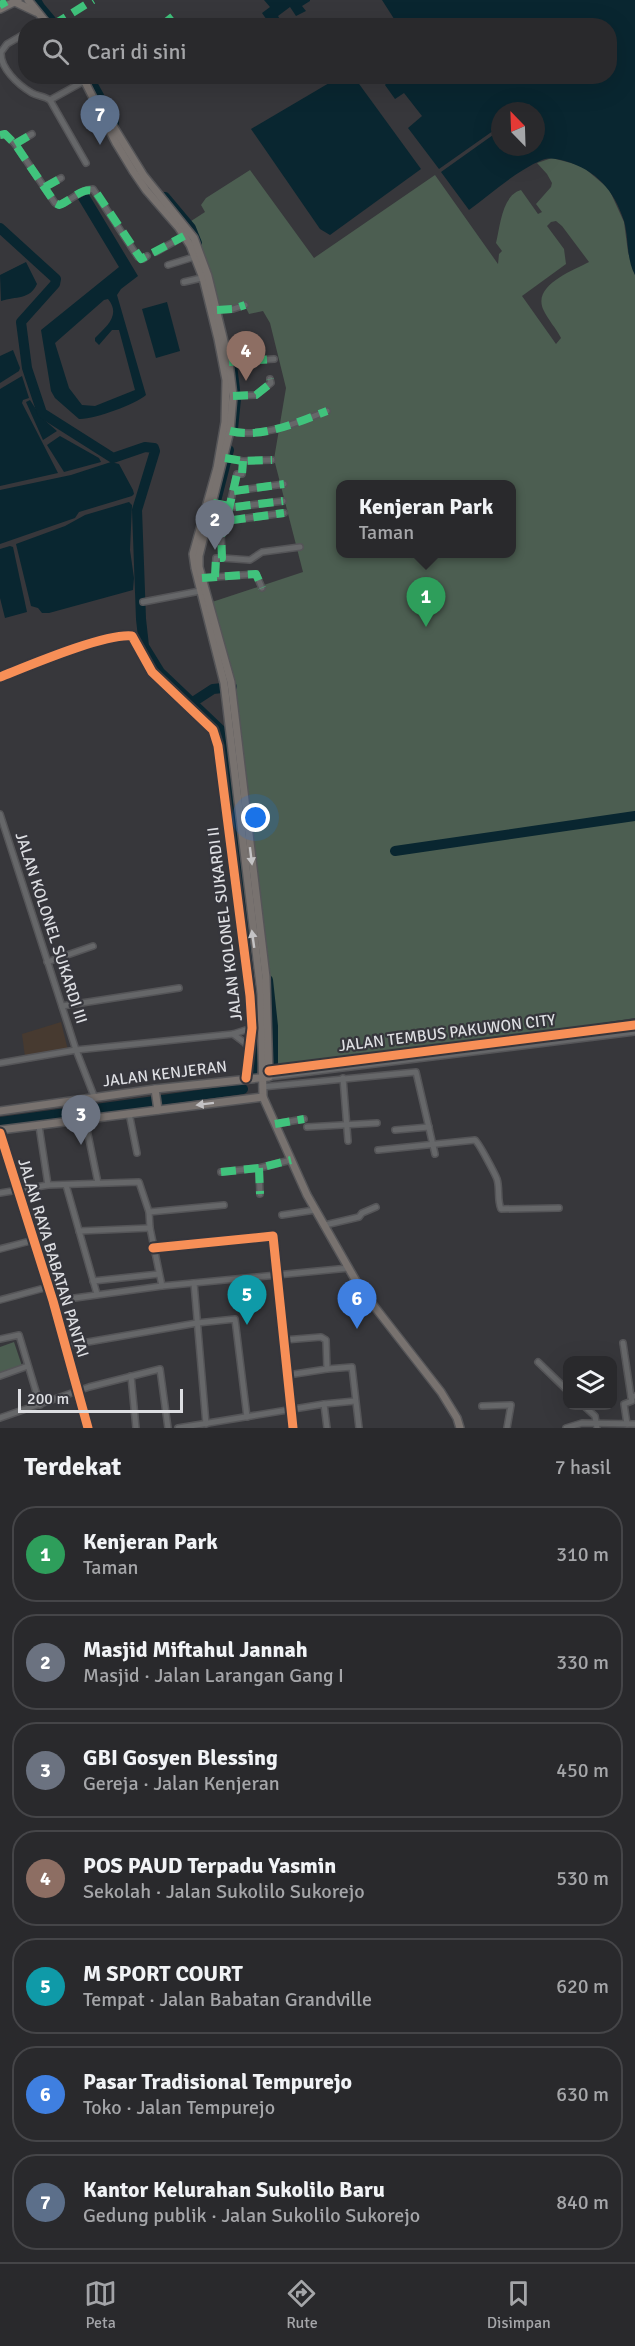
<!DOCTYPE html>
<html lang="id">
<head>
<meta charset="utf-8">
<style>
	body { margin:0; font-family:Signika,sans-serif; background:#313134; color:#f1f3f6 }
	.controls { position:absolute; right:18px; bottom:18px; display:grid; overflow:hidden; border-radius:12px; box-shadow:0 6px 24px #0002 }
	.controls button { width:54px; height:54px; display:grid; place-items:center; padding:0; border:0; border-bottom:2px solid #454548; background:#29292c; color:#f1f3f6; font:30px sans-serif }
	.compass { position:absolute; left:491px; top:102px; width:54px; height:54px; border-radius:50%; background:#29292c; box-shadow:0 6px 24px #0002; rotate:337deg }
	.scale { position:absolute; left:18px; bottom:15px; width:165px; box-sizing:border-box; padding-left:6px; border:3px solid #dddee2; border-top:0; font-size:16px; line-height:21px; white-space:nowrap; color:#dddee2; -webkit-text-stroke:4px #36363c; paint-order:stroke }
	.you { position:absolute; left:256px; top:818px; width:21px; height:21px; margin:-15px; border:4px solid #fff; border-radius:50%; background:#1a73e8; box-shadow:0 0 0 9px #1a73e833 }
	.badge { display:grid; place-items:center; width:39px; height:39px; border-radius:50%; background:#a3a4a8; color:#fff; font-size:20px; font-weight:700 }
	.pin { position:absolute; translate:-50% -50px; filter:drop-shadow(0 2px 3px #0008) }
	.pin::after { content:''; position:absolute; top:32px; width:21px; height:18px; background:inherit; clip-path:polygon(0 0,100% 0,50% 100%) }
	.popup { position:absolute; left:336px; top:480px; width:180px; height:78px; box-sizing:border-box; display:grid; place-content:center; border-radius:12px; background:#29292c; filter:drop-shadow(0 2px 4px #0005); font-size:20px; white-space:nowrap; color:#a5a6a9 }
	.popup b { font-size:22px; color:#f1f3f6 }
	.popup::after { content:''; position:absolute; left:50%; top:100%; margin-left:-12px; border:12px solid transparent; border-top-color:#29292c }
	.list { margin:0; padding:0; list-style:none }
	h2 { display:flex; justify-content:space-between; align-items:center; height:78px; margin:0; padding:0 24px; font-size:26px }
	h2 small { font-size:20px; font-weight:400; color:#a5a6a9 }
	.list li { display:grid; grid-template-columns:39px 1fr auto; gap:18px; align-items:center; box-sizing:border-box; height:96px; margin:0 12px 12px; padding:0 12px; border:2px solid #454548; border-radius:24px }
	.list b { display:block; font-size:22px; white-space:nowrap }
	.list p { margin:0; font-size:20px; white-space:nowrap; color:#a5a6a9 }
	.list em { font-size:20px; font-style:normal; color:#a5a6a9 }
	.icon { flex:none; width:33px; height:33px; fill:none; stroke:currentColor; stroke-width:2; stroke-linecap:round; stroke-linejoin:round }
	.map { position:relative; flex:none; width:635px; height:1428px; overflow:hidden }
	.search { position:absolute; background:#29292c; box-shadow:0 6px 24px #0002; left:18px; right:18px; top:18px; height:66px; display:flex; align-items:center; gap:15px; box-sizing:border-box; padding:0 21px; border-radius:24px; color:#a5a6a9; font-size:22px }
	.sheet { height:834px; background:#29292c }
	nav { display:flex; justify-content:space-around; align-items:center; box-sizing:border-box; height:84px; border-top:2px solid #454548; background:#29292c; font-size:16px; color:#a5a6a9 }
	nav a { display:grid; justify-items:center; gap:3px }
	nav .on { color:#a3a4a8 }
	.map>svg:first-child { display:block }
</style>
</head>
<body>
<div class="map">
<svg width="635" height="1428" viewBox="0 0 635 1428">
	<rect width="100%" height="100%" fill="#37373b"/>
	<polygon fill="#473a30" points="61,1022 68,1050 25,1057 22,1034"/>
	<g fill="#4c5e51" fill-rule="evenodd">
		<path d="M552,158L582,166L609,189L624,222L628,252L635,275V1018L518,1036L269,1065L268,1025L224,651L209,603L303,572L274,459L286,388L270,323L263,311L249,314L245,306L217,310L213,293L185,225L205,212L201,205L206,198L250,170L314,258L435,175L498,264L499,254L502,251L496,243C500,227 502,195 521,190L538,214L542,212L536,204L551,187L552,183L547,174L537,163ZM556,221L562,226L589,262C572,271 533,285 543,309C548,320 556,328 561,338L556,344L522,296L566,264L564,249L547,226L551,222ZM340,484H512V554H340Z"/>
		<polygon points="14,1342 22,1366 0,1374 0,1347"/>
	</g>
	<g fill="#092630" fill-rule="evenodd">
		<polygon points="264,0 310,0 310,1 302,6 306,11 296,16 290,7 278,16 283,25 289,21 292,25 275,26 272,21 269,23 262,13 270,7"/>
		<path d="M382,0H635V275C626,258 629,239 624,221C614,190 596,170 565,161C557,159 550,157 542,160C516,171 492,193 469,210L441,172L500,130V147H536V111H528L532,108L529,104L522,111H500V126L439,169L408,128L422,116L404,93L395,99L385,85L392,76H610V26L398,25Z"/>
		<polygon points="341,76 354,77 421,169 330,235 320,229 251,129"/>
		<path d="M88,193L138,276L121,289L117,295L146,395C136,404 93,420 79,419L55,398L51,391L41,330L119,267L78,199ZM108,299C121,315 107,326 95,338V341L99,345L112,330H119L135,390L95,406L82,405L69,388L55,343L104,300Z"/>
		<path d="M26,262L37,284C30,300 16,296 1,301L0,275Z"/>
		<polygon points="167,302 180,351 156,358 142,309"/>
		<polygon points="13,350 20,368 19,371 0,383 0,356"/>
		<polygon points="22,376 29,398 23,400 22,403 58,473 0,486 0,389"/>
		<polygon points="30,400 41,417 57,431 43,440 26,402"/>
		<polygon points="60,436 99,458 101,462 64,472 47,445"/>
		<polygon points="111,462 119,464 133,490 134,494 132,496 79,512 75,518 0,544 0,490 71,475"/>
		<polygon points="129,502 132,505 130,550 134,578 133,590 49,613 42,613 38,608 31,606 16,544 65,526 85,515"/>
		<polygon points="10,546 13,547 27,612 5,618 0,598 0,549"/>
	</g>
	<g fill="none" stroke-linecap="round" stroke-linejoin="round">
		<g stroke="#092630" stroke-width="10">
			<polyline points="36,0 40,7 56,26"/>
			<polyline points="88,76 114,123"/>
			<polyline points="165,197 191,228 197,243"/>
			<polyline points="0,228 56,279 55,284 21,322 27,368 42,413 113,458 145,447 154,448 155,451 137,510 141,619 144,646 160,672 223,732 254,983 257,1029 252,1072"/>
			<polyline points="231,355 236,399 233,429"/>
			<polyline points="213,513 229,450"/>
			<polyline points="193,702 213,689 232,687"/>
			<polyline points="395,851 635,816"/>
			<polyline points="268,980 273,1026 273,1064"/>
			<polyline points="0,1122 243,1089"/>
		</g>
		<defs>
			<g id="minor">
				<path d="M26,33L7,44L1,52C0,68 18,85 32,93C37,96 44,96 50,100L88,79"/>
				<polyline points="50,100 86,163"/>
				<path d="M0,135L5,134L15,144L55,203L59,205C71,201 79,190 93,189L138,257L143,259L147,256"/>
				<polyline points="15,144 32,134"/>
				<polyline points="45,187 61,178"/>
				<polyline points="156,252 186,235"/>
				<polyline points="168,265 197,256"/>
				<polyline points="184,282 206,277"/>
				<polyline points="217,310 233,309 245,305"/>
				<polyline points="229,362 274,359"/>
				<polyline points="233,396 256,395 271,383 270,379"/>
				<path d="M230,431C262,439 298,422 327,411"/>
				<polyline points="225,458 243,461 272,460"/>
				<polyline points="234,491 284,484"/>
				<polyline points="213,503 235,507 283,501"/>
				<polyline points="226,521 237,474 242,474 243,461"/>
				<polyline points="222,558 250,560 262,552 300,547"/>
				<polyline points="215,577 216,558 222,558 221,532 224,531 226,521 284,513"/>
				<polyline points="202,578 256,574 262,588"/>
				<polyline points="143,602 200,591"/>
				<path d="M0,677C28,666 105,633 132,636L152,672L213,730L218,746L250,996L252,1028L246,1078"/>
				<polyline points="0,814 76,1050 94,1096"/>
				<polyline points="47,962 93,946"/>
				<polyline points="62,1006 179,988"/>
				<polyline points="233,1034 245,1043 249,1049"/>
				<polyline points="0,1063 76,1050 233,1034 252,1028"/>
				<polyline points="269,1071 635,1025"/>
				<polyline points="269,1077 635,1032"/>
				<polyline points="343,1078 348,1141"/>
				<polyline points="262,1087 416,1072 435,1154"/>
				<polyline points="129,1113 137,1153"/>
				<polyline points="85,1120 98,1183"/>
				<polyline points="275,1124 304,1119"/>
				<polyline points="39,1126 48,1185"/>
				<polyline points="307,1127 377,1123"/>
				<polyline points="395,1130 429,1127"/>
				<polyline points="0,1133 53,1301 88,1428"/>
				<path d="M378,1150L475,1140C479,1143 495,1174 497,1179C500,1189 497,1200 501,1209L559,1208"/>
				<polyline points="259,1168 260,1194"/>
				<polyline points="221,1172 259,1168 291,1160"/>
				<polyline points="66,1185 97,1294"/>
				<polyline points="0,1193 48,1185 139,1182 149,1212 150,1228 162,1286"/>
				<polyline points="149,1212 224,1205"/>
				<polyline points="282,1215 315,1210"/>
				<polyline points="325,1225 359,1217 362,1213 376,1207"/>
				<polyline points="79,1231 150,1228"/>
				<polyline points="153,1248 273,1236 293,1428"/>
				<polyline points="0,1249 34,1240"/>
				<polyline points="93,1281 159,1274"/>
				<polyline points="194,1283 206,1424"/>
				<polyline points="0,1300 48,1287"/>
				<polyline points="53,1301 162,1286 349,1268"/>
				<polyline points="0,1339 19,1335 40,1405"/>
				<polyline points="284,1340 321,1337 326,1340 327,1369 288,1375"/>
				<polyline points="623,1343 631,1397 635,1396"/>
				<polyline points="65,1346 197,1323 235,1319 247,1417"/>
				<polyline points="538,1362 568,1391"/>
				<polyline points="327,1369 352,1367 359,1428"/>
				<polyline points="0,1376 28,1366"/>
				<polyline points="131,1376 136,1428"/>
				<polyline points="612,1392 613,1392"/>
				<polyline points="324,1404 327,1428"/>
				<polyline points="482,1406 511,1405 507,1428"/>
				<polyline points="584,1406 595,1416 597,1428"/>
				<polyline points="0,1418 89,1387 160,1369 168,1428"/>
				<polyline points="627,1424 624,1404 632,1401 631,1397"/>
				<polyline points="178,1428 324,1404 355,1401"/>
				<polyline points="566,1428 582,1423 635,1424"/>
			</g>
			<g id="major">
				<polyline points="28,0 49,26"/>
				<polyline points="15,2 36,12"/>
				<polyline points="0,9 18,0"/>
				<polyline points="82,76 116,143 133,171 146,190 179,228 190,245 203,278 218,339 226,380 225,422 217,468 193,554 195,568 224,683 261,993 263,1097 307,1195 360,1288 441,1392 457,1418 460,1428"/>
				<polyline points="155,1089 158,1110"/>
				<polyline points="0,1111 155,1089 269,1077 266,977 231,682 199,567 199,556 230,431 233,396 229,362 208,276 194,238 144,176 107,116"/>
				<polyline points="0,1130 263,1097"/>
			</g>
		</defs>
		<use href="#minor" stroke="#555558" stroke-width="8"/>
		<use href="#major" stroke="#555558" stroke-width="10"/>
		<use href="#minor" stroke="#666769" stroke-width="5"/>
		<use href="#major" stroke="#78726f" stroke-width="7"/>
		<g stroke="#40c37c" stroke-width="8" stroke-dasharray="15 8" stroke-linecap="butt">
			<polyline points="1,0 5,7"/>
			<polyline points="53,25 93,0"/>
			<polyline points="161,26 176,14"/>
			<path d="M0,135L5,134L15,144L55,203L59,205C71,201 83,185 96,192L141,259L184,236"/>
			<polyline points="15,144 32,134"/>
			<polyline points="45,187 61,178"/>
			<polyline points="217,310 233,309 245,305"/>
			<polyline points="229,362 274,359"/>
			<polyline points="233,396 256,395 271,383 270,379"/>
			<path d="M230,431C262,439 298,422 327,411"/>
			<polyline points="225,458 243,461 272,460"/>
			<polyline points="234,491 284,484"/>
			<polyline points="213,503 235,507 283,501"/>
			<polyline points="228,513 237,474 242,474 243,461"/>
			<polyline points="215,577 216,558 222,558 221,532 224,531 226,521 284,513"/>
			<polyline points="202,578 256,574 262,588"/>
			<polyline points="275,1124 304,1119"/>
			<polyline points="259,1168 260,1194"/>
			<polyline points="221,1172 259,1168 291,1160"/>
		</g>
		<defs>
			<g id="cycleway">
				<path d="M0,677C28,666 105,633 132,636L152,672L213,730L218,746L250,996L252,1028L246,1078"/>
				<polyline points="269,1071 635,1025"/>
				<polyline points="0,1133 53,1301 88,1428"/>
				<polyline points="153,1248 273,1236 293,1428"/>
			</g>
		</defs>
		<use href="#cycleway" stroke="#36363c" stroke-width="13"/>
		<use href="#cycleway" stroke="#f78f57" stroke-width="9"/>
	</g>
	<defs><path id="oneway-solid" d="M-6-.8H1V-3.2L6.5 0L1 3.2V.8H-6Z" transform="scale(1.5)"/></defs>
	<g fill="#c4c3c5">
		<use href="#oneway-solid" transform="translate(251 856) rotate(83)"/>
		<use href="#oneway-solid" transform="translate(253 939) rotate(-98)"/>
		<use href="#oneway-solid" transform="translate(205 1104) rotate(173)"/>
	</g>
	<g text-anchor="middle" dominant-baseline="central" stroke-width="4.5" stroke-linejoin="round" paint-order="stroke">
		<g font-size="16" fill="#dddee2" stroke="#36363c">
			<text transform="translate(225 924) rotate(-97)">JALAN KOLONEL SUKARDI II</text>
			<text transform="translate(51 928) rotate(72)">JALAN KOLONEL SUKARDI III</text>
			<text transform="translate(447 1033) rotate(-7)">JALAN TEMBUS PAKUWON CITY</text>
			<text transform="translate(165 1074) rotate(-7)">JALAN KENJERAN</text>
			<text transform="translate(53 1258) rotate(73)">JALAN RAYA BABATAN PANTAI</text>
		</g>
	</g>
</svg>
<div class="controls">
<button><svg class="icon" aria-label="layers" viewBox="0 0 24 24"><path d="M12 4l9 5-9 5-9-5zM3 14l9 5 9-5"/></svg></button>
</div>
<svg class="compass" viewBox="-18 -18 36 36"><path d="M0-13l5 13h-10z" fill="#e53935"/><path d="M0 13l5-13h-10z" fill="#a5a6a9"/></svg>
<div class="scale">200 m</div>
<div class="you"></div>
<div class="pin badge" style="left:426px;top:627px;background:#2e9e5b">1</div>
<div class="popup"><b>Kenjeran Park</b>Taman</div>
<div class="pin badge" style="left:215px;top:550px;background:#6b7280">2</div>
<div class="pin badge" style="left:81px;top:1145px;background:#6b7280">3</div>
<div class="pin badge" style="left:246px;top:381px;background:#8d6e63">4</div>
<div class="pin badge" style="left:247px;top:1325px;background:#0f9aa8">5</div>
<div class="pin badge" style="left:357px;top:1329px;background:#3f7fe0">6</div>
<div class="pin badge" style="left:100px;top:145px;background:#5c6f8a">7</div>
<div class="search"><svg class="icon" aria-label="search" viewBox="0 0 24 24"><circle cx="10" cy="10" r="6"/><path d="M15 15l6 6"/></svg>Cari di sini</div>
</div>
<section class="sheet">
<h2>Terdekat<small>7 hasil</small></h2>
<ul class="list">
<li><span class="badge" style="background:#2e9e5b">1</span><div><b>Kenjeran Park</b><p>Taman</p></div><em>310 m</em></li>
<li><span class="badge" style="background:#6b7280">2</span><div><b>Masjid Miftahul Jannah</b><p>Masjid · Jalan Larangan Gang I</p></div><em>330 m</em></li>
<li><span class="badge" style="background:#6b7280">3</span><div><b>GBI Gosyen Blessing</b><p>Gereja · Jalan Kenjeran</p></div><em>450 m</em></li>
<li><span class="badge" style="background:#8d6e63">4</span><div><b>POS PAUD Terpadu Yasmin</b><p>Sekolah · Jalan Sukolilo Sukorejo</p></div><em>530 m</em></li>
<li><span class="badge" style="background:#0f9aa8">5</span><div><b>M SPORT COURT</b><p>Tempat · Jalan Babatan Grandville</p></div><em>620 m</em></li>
<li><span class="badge" style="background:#3f7fe0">6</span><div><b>Pasar Tradisional Tempurejo</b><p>Toko · Jalan Tempurejo</p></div><em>630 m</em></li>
<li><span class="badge" style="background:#5c6f8a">7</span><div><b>Kantor Kelurahan Sukolilo Baru</b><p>Gedung publik · Jalan Sukolilo Sukorejo</p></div><em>840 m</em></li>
</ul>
</section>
<nav>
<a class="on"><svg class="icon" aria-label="map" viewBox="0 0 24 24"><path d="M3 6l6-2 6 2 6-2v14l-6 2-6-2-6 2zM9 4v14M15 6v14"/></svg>Peta</a>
<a><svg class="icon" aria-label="directions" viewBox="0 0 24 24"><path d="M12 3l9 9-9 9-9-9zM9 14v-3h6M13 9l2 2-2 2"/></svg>Rute</a>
<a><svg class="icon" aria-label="saved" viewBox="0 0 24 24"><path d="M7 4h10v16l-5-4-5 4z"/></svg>Disimpan</a>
</nav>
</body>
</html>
